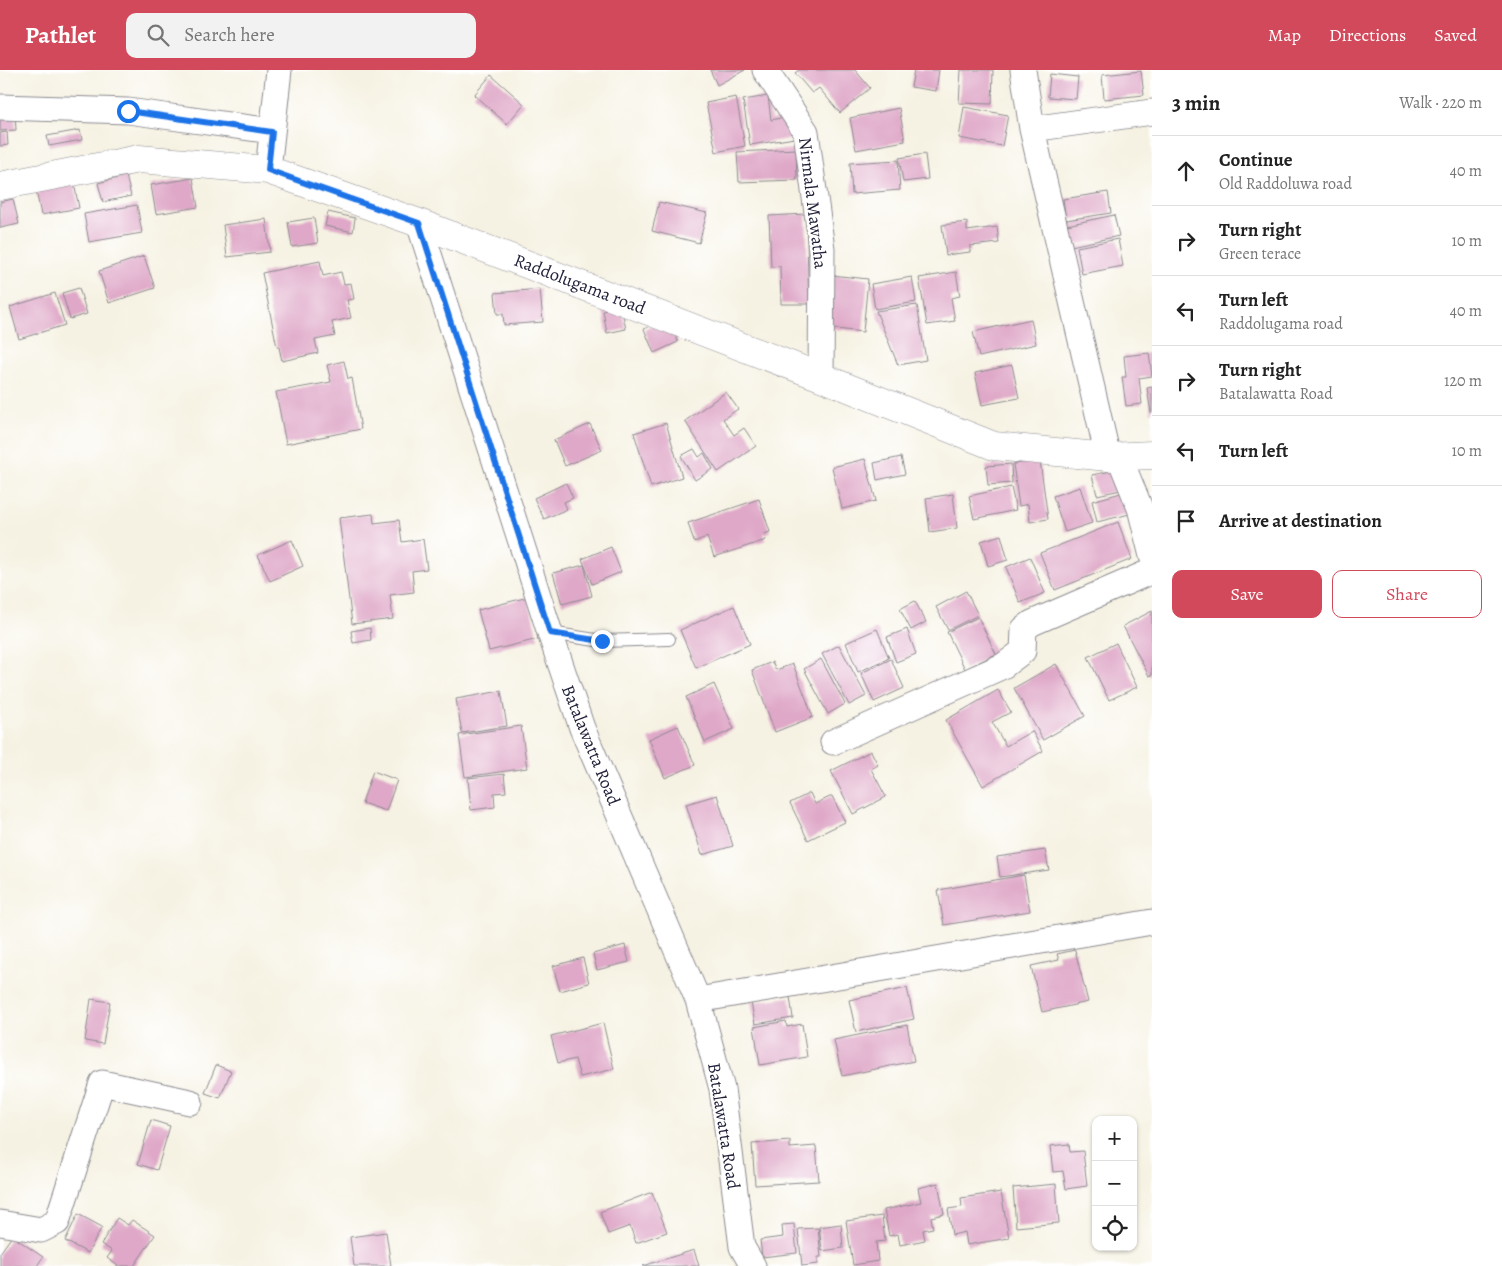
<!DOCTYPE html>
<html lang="en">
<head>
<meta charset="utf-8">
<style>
	body { margin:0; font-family:Alegreya,serif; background:#f2f2f2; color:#222 }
	.controls { position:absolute; right:15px; bottom:15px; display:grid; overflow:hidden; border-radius:10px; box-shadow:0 1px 4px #0004 }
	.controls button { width:45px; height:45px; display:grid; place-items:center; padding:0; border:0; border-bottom:1px solid #e0e0e0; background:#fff; color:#222; font:25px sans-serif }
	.stop { position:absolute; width:15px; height:15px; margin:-11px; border:4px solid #1a73e8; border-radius:50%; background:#fff }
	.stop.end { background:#1a73e8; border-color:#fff; box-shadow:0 1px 5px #0008 }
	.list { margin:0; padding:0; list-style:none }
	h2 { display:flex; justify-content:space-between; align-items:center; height:65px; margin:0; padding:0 20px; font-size:21px }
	h2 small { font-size:16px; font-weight:400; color:#767676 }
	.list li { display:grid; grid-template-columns:32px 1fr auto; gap:15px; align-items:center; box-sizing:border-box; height:70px; padding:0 20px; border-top:1px solid #e0e0e0 }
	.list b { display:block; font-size:19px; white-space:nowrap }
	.list p { margin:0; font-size:16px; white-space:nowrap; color:#767676 }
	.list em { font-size:16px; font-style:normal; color:#767676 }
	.actions { display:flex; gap:10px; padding:15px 20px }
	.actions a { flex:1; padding:11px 0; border:1px solid #d1495b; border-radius:10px; text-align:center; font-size:18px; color:#d1495b }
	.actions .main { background:#d1495b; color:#fff }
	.icon { flex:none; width:28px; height:28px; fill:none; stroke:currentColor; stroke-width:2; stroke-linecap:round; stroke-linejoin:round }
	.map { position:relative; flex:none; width:1152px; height:1196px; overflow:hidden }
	header { display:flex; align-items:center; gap:30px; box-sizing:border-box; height:70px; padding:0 25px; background:#d1495b; color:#fff }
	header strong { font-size:24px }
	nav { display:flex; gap:28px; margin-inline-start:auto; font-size:18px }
	.search { width:350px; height:45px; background:#f2f2f2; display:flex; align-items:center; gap:12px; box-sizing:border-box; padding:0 18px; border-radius:10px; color:#767676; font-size:19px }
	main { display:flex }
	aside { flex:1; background:#fff }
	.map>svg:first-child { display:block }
</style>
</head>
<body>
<header>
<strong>Pathlet</strong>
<div class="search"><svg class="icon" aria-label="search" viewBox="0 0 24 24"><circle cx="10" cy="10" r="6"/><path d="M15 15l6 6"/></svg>Search here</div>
<nav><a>Map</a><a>Directions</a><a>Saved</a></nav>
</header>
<main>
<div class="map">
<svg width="1152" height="1196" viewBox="0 0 1152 1196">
	<rect width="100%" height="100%" fill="#fff"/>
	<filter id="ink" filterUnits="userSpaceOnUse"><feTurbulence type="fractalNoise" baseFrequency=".02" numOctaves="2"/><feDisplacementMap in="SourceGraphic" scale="10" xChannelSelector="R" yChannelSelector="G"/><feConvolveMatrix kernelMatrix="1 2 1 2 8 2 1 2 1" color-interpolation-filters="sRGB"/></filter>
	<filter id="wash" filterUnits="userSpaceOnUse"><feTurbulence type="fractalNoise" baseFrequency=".0096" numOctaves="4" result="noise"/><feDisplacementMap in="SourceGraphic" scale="20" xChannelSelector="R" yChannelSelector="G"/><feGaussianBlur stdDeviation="1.12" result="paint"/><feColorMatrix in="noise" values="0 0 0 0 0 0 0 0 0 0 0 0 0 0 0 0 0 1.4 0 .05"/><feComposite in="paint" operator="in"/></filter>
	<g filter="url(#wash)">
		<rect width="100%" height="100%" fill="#f6f2e3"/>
		<g id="blocks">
			<!-- building -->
			<path fill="#dfa8c8" d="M710,0H745L717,15Z
				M799,0H855L870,18L840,43L819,18L812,23L795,3Z
				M914,0H939L936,21L911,17Z
				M961,0H993L992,34L959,33Z
				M1141,1L1144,25L1104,29L1102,5Z
				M1050,4L1078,7L1076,29L1048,27Z
				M491,5L524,34L507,54L474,25Z
				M768,26L771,50L791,46L795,68L750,75L743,30Z
				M736,27L745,76L716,82L706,33Z
				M964,37L1008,45L1002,76L959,68Z
				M899,38L905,71L856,80L850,48Z
				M15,43L16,60L0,61V44Z
				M80,60L82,70L49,76L47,66Z
				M7,62L8,75L0,76V63Z
				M796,79L797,110L739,112L737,82Z
				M925,84L928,109L903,112L899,88Z
				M898,90L900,120L852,124L850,93Z
				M126,106L131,126L103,132L98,113Z
				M193,108L198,137L156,144L151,115Z
				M74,113L79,138L41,145L36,120Z
				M1108,122L1111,143L1066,150L1063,129Z
				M13,129L19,154L0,158V132Z
				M659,132L707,143L699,173L652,161Z
				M137,135L142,163L89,172L84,144Z
				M328,142L355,148L353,162L325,156Z
				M806,144L809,234H781L780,196L771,197L769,146Z
				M1114,145L1119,166L1071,176L1067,155Z
				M314,148L318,173L292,177L288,152Z
				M266,149L270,182L227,187L223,155Z
				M967,152V161L997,157L999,173L970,176V182L946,185L942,155Z
				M1118,169L1123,196L1082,204L1077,177Z
				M144,186L155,218L109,233L99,201Z
				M320,191L323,206L341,202L344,214L351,213L354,229L347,230L351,248L332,252L335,266L315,270L318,283L282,291L279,277H277L262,203Z
				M956,202L960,226L951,228L955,251L927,255L919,208Z
				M831,205L868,209L863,262L827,258Z
				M912,207L916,232L875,239L871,214Z
				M79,218L87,244L70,249L62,223Z
				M540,219L543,252L504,255L503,244H497L495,223Z
				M55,223L65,255L19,269L10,237Z
				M917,235L926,290L898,295L876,241Z
				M621,237L626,259L607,263L603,241Z
				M667,248L678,272L654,283L644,259Z
				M1031,249L1036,274L979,287L973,262Z
				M1149,283L1152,306L1139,308L1142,334L1126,336L1122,307H1126L1124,286Z
				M344,291L348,309L352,308L361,359L286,374L276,322L331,312L327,295Z
				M1012,295L1019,328L982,335L975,303Z
				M1152,317V343H1151L1147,318Z
				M726,322L738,339L723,349L734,365L744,358L756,376L718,402L685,351Z
				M666,353L682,407L651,417L634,363Z
				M590,354L602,380L565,396L554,370Z
				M694,379L699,387L704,383L713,399L695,410L681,386Z
				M901,387L905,404L877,410L874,393Z
				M865,389L876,431L842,439L832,397Z
				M1040,391L1048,449L1030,452L1028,434L1019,436L1013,394Z
				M1011,394L1012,413L988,415L986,396Z
				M1121,399L1126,419L1097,425L1092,405Z
				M566,413L573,428L564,432L567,439L544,449L534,428Z
				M1011,417L1016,440L974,449L969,426Z
				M1080,417L1092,453L1065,462L1053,426Z
				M1128,421L1134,443L1097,452L1092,431Z
				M953,424L957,458L930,462L926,428Z
				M759,429L770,462L764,464L766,470L714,487L707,467L694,472L688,453Z
				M373,444L374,453L399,450L402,472L423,469L427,499L412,501L414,522L390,525L393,549L352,554L339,448Z
				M1118,452L1132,489L1055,520L1040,483Z
				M1001,465L1008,490L988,496L981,471Z
				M292,470L303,496L270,511L258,485Z
				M611,477L621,502L592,514L582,489Z
				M1030,487L1045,523L1020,533L1006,497Z
				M584,495L592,526L562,534L553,503Z
				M966,521L978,545L948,560L936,537Z
				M528,527L538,569L489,581L478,540Z
				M915,531L926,552L911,560L900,539Z
				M734,536L750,574L696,598L680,560Z
				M1152,541V605L1149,606L1123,556Z
				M978,547L996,584L965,599L947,562Z
				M370,558L371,570L353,573L351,561Z
				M877,559L889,588L858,602L846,573Z
				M907,559L916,584L896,592L887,567Z
				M1116,573L1137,617L1109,630L1088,587Z
				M839,575L866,626L849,635L822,584Z
				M821,589L845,634L828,644L804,599Z
				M891,589L904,618L874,632L861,603Z
				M772,592L776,600L793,594L813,647L775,662L752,600Z
				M1056,594L1085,646L1043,670L1014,618Z
				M714,614L734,659L705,672L686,627Z
				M998,620L1011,642L992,652L1006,676L1032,661L1043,681L983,716L946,650Z
				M501,621L507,656L462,663L456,629Z
				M521,656L527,698L465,707L459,665Z
				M678,656L695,695L665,708L649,669Z
				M871,681L878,695L871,699L886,727L853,744L831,701Z
				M373,701L397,710L386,741L362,733Z
				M504,704L506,722L494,723L495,737L471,740L468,708Z
				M810,723L815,734L832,726L845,752L808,770L790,733Z
				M717,725L733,776L702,785L686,734Z
				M1045,780L1049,800L1000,807L997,787Z
				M1024,805L1030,841L944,855L938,820Z
				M625,875L629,892L597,900L593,884Z
				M1075,880L1088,932L1042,942L1031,896L1059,890L1057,884Z
				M583,888L589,913L560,921L553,896Z
				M907,918L914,949L856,962L849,930Z
				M790,927L793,948L755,954L751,932Z
				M91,929L110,932L103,974L85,971Z
				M786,951L787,957L802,954L807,987L760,995L754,957Z
				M603,953L614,999L580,1007L575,989L558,993L551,966Z
				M907,955L914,991L842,1006L834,970Z
				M216,995L231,1001L220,1028L205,1023Z
				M151,1050L170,1056L157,1100L138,1094Z
				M790,1071V1078L816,1076L819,1111L755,1115L752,1074Z
				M1069,1074L1070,1082L1083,1081L1087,1116L1066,1119L1063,1101L1053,1102L1050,1076Z
				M938,1113L944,1144L931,1147L933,1158L923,1160L925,1170L900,1175L898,1164L889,1166L884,1140L921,1132L918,1118Z
				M1056,1114L1059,1153L1016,1157L1013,1118Z
				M652,1122L667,1162L636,1173L630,1156L608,1164L600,1142Z
				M1001,1122L1009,1168L967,1175L965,1162L952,1165L948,1139L962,1137L961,1128Z
				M78,1144L102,1157L88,1183L65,1171Z
				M882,1146L885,1171L876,1172L878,1191L853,1195L846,1151Z
				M117,1148L128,1155L132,1150L155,1165L134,1196H118L107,1188L112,1181L101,1174Z
				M794,1154L797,1183L762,1187L760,1170L783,1167L782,1155Z
				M841,1154L843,1178L822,1181L819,1157Z
				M818,1158L821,1187H818V1194L802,1196L798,1159Z
				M386,1162L391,1196H354L350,1167Z
				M12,1166L43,1187L37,1196H0V1183Z
				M694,1180L699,1196H643Z"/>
		</g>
	</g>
	<g filter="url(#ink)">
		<use href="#blocks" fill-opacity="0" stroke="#8c8a8f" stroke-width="1"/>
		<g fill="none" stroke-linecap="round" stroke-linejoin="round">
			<!-- service casing -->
			<g stroke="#8c8a8f" stroke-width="14">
				<path id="service" d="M550,563L602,571L669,569"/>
			</g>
			<!-- minor casing -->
			<g stroke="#8c8a8f" stroke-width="27">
				<path id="minor" d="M765,0L806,62L822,179L821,307
					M1023,0L1032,59L1108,387
					M0,37L128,41L272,61
					M1032,59L1152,42
					M268,100L279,0
					M419,153L550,563L582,658L698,930L722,1019L742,1177L753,1196
					M1119,386L1140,438L1152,486
					M833,672L1003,596L1023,581L1024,559L1032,553L1150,502L1152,498
					M698,930L1152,852
					M0,1153L41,1160L57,1152L102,1013L190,1032"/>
			</g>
			<!-- tertiary casing -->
			<g stroke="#8c8a8f" stroke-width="29">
				<path id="tertiary" d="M0,116L139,89L268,100L419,153L821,307L994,376L1108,387L1152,385"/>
			</g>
			<!-- service -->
			<use href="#service" stroke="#fff" stroke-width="12"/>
			<!-- minor -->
			<use href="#minor" stroke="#fff" stroke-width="25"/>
			<!-- tertiary -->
			<use href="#tertiary" stroke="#fff" stroke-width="28"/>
		</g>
	</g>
	<g fill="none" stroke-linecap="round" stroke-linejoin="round" filter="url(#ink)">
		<!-- route -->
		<path stroke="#1a73e8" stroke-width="6" d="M128,41L272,62L268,100L419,153L550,563L602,571"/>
	</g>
	<g text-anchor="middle" stroke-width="5" stroke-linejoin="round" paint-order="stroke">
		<!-- street labels -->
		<g font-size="18" fill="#22223b" stroke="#fff">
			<text transform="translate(813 133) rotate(83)" y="6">Nirmala Mawatha</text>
			<text transform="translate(580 214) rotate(21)" y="6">Raddolugama road</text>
			<text transform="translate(591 675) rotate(68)" y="6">Batalawatta Road</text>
			<text transform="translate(724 1056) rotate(81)" y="6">Batalawatta Road</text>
		</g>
	</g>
</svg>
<div class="controls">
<button>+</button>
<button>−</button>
<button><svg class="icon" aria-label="locate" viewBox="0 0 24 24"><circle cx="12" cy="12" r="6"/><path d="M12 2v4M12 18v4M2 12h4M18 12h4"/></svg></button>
</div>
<div class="stop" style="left:128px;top:41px"></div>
<div class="stop end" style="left:602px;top:571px"></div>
</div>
<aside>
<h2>3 min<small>Walk · 220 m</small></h2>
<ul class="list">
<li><svg class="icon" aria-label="ahead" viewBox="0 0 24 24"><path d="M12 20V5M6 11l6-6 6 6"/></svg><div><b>Continue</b><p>Old Raddoluwa road</p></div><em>40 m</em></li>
<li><svg class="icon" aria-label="right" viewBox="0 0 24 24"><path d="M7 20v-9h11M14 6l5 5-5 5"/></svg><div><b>Turn right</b><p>Green terace</p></div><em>10 m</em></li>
<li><svg class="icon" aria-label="left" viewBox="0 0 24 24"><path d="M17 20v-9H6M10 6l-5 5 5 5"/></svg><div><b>Turn left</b><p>Raddolugama road</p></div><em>40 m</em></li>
<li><svg class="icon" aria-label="right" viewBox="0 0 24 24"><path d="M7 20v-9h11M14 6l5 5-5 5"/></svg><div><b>Turn right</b><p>Batalawatta Road</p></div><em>120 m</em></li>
<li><svg class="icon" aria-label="left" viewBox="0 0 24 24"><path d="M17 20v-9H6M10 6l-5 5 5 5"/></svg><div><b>Turn left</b></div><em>10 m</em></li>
<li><svg class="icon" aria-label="arrive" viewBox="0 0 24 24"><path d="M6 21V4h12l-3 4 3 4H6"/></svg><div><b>Arrive at destination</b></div></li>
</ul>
<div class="actions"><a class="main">Save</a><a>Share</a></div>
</aside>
</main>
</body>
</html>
